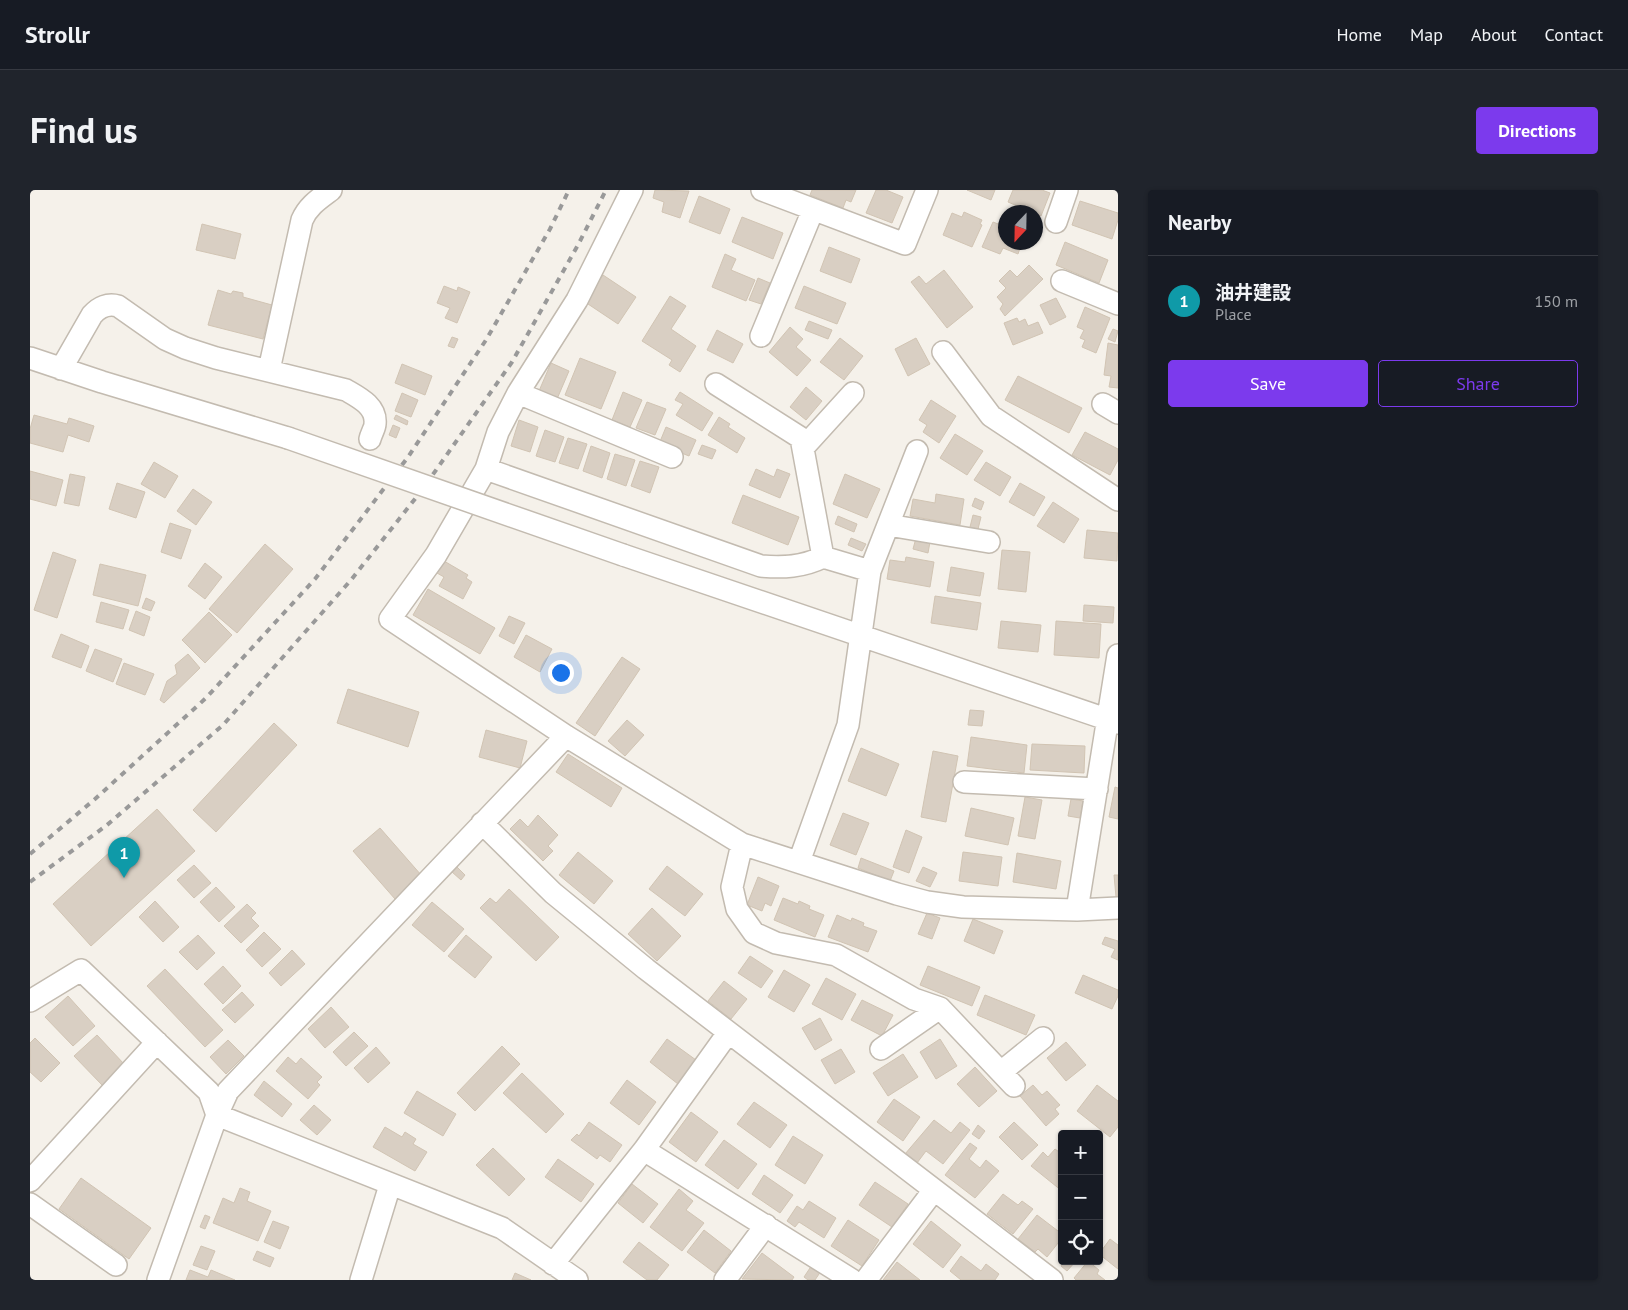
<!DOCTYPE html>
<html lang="en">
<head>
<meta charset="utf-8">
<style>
	body { margin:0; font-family:"PT Sans","Noto Sans JP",sans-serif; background:#20242c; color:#f1f3f6 }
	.controls { position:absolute; right:15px; bottom:15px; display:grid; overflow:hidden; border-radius:5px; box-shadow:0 1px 4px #0004 }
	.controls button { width:45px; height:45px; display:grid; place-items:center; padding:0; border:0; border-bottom:1px solid #363941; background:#171b24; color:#f1f3f6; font:25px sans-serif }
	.compass { position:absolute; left:968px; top:15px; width:45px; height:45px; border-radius:50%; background:#171b24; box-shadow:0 1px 4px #0004; rotate:202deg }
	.you { position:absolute; left:530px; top:482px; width:18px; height:18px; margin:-12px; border:4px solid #fff; border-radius:50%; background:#1a73e8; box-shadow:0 0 0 8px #1a73e833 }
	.badge { display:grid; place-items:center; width:32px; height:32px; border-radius:50%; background:#7c3aed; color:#fff; font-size:16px; font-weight:700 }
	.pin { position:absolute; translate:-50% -41px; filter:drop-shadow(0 1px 2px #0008) }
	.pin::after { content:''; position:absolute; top:26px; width:18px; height:15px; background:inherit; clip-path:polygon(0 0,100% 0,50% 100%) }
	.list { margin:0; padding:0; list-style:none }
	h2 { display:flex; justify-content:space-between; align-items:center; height:65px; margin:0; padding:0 20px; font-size:21px }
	h2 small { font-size:16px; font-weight:400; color:#9ea1a6 }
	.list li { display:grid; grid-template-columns:32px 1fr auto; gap:15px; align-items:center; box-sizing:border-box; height:90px; padding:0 20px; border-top:1px solid #363941 }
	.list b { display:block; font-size:19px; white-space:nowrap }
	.list p { margin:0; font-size:16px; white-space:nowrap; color:#9ea1a6 }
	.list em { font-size:16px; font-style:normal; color:#9ea1a6 }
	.actions { display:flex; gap:10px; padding:15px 20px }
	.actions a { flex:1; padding:11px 0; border:1px solid #7c3aed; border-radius:5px; text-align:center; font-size:18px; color:#7c3aed }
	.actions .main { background:#7c3aed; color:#fff }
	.icon { flex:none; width:28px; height:28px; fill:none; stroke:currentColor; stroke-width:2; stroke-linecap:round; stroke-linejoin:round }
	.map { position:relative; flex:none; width:1088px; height:1090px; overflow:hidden; border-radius:5px }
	header { display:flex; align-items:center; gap:30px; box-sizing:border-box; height:70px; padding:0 25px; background:#171b24; border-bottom:1px solid #363941 }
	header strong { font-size:24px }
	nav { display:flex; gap:28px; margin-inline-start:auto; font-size:18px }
	.intro { display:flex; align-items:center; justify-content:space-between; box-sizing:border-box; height:120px; padding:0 30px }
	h1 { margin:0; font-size:35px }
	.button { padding:12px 22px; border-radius:5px; background:#7c3aed; color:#fff; font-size:18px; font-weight:700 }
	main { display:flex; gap:30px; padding:0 30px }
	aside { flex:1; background:#171b24; border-radius:5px; box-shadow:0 1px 4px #0004 }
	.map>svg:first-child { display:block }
</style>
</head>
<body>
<header>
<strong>Strollr</strong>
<nav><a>Home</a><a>Map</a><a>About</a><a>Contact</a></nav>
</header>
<div class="intro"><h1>Find us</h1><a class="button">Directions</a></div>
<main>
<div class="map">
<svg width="1088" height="1090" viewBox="0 0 1088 1090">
	<rect width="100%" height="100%" fill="#f5f1ea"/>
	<!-- building -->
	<path fill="#d9cfc3" stroke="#d1c4b3" d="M625,0L659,1L650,28L632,22L634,12L623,8Z
		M782,0H826L821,12L816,10L813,18L780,5Z
		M846,0H856L873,7L862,33L836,23Z
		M937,0H965L961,10Z
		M983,0H1012L1020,3L1011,26L978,12Z
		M669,6L700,19L690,44L659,32Z
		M1050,11L1088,23V30L1082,49L1042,35Z
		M934,22L952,30L950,34L952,35L942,57L913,45L922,23L932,27Z
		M712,27L753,43L743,69L702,52Z
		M963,32L976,37V52H996L993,59L990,58L988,64L973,58L970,64L952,57Z
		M172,34L211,44L205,69L166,60Z
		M1035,52L1078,70L1069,93L1026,75Z
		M799,57L830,69L821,93L790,81Z
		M695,64L706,69L701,80L725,90L716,111L682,97Z
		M999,75L1013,89L975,126L970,119L973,114L967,107L976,98L969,91L980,80L987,87Z
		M914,80L943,117L917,138L881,92L889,86L896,94Z
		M573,85L606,107L588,134L555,112Z
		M728,88L740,93L731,114L719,110Z
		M414,96L427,101L428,97L440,102L427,133L415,128L420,118L407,113Z
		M774,96L816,113L807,134L765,118Z
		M188,100L201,104L203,101L213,103V107L242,115L233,149L178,135Z
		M640,106L656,116L641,139L666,156L650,182L639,175L642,170L612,151Z
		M1026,108L1036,127L1020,135L1010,115Z
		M1055,117L1080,128L1066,163L1052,157L1055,150L1050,148L1054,140L1047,137Z
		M987,128L989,132L995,129L998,136L1008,132L1013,143L983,155L974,133Z
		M779,131L802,140L798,149L775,140Z
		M760,137L773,149L766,157L781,170L767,186L739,162Z
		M1083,139L1088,141L1085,152L1078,149Z
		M687,140L713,154L703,173L677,160Z
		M422,147L428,149L424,158L418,156Z
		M810,148L833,166L814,190L790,172Z
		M886,148L900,174L878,186L865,159Z
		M1078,153L1088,155V198L1079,197L1081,186L1074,185Z
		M550,168L586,182L571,219L535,205Z
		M521,173L539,181L527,209L509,201Z
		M372,174L402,186L395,205L365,193Z
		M988,186L1052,218L1039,243L975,210Z
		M776,197L792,211L776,230L760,217Z
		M593,202L612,210L600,237L582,230Z
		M650,202L683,223L672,241L646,225L653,214L645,210Z
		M372,203L388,210L381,227L365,221Z
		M901,210L926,226L909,253L893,242L897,235L889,230Z
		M617,212L636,219L625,245L606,238Z
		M4,225L37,234L39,228L64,236L59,252L38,245L33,262L0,253V239Z
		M366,225L378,231L377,235L364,229Z
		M689,227L700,234L698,237L715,248L707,263L678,245Z
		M489,230L508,237L500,262L481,256Z
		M363,235L370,238L366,248L359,245Z
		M636,237L666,250L659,266L629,254Z
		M515,240L534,247L525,272L506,266Z
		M1055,242L1088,259V270L1080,285L1042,265Z
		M925,244L953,261L937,285L910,268Z
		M538,248L557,254L548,279L529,273Z
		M672,255L686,260L682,269L668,264Z
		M561,256L580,263L572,288L553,281Z
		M585,264L605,270L596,296L577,289Z
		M610,271L629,277L620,303L601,296Z
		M124,272L148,286L135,308L111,294Z
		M956,272L981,287L970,306L944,290Z
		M726,279L744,287L747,279L760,284L750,308L719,295Z
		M0,281L33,290L26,316L0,309Z
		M40,284L55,287L49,316L34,313Z
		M815,284L850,299L837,328L803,314Z
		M87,293L115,302L106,328L79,319Z
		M990,293L1015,307L1004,326L979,312Z
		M163,299L182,312L166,335L147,321Z
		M906,304L934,309L930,335L880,326L883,309L905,313Z
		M713,305L769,327L758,355L702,333Z
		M945,308L954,312L951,320L942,316Z
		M1023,312L1049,329L1034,353L1007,336Z
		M943,325L951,327L948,339L940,337Z
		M808,326L827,334L824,342L805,334Z
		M140,333L161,340L151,369L131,362Z
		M1057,340L1088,343L1087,371L1054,368Z
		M821,348L836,354L832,361L818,355Z
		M886,348L900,352L898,363L883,359Z
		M235,354L263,379L207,443L179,419Z
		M972,360L1000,362L996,402L968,399Z
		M23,362L46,370L27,428L4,420Z
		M876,367L904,372L900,397L857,389L860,370L875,372Z
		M414,371L438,385L436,388L442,392L433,409L409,396L414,387L407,383Z
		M175,373L192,387L175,409L158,396Z
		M70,374L116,385L108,416L63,405Z
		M921,377L954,383L950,406L917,401Z
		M398,399L465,438L450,464L383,425Z
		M905,406L951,413L947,440L901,433Z
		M116,408L125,412L121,421L112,418Z
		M71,412L99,420L93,439L66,432Z
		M1054,415L1084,417L1083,433L1053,431Z
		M106,421L120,427L114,446L99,440Z
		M179,422L202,445L175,473L152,450Z
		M479,426L495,433L484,454L469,446Z
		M971,431L1011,435L1008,462L968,458Z
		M1026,431L1071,434L1069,468L1024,465Z
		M31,444L59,456L51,478L22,467Z
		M496,445L522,459L510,482L484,467Z
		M65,459L92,469L83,492L56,481Z
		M158,464L170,478L134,513L130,510L137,491L147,484L145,475Z
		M592,467L610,479L565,546L546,533Z
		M94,473L124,484L115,505L86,494Z
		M318,499L389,522L378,557L307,533Z
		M940,520L954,521L952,536L938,535Z
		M597,530L614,545L595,566L578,551Z
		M244,533L267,555L186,642L163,620Z
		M456,540L497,551L490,578L449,567Z
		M941,547L997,555L994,583L937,576Z
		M1002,554L1055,556L1054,583L1000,580Z
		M831,558L869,574L856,606L818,591Z
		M903,561L928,566L916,632L891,627Z
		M538,564L592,598L581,617L526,582Z
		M1085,597L1088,598V629L1079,627Z
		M995,607L1012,610L1005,649L988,646Z
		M1041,609L1053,611L1050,628L1038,626Z
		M941,618L984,628L978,655L935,646Z
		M127,619L165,661L61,756L23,714Z
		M813,623L839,633L826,665L800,655Z
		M508,625L528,645L518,656L523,661L513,671L480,639L490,629L498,637Z
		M350,638L392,686L365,709L323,661Z
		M876,640L892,647L879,683L863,677Z
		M548,662L583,691L564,714L529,685Z
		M933,662L972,667L968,696L929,691Z
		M987,663L1031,671L1026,699L983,692Z
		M831,668L864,681L860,691L828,678Z
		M164,675L181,693L164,708L147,690Z
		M637,676L673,704L655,726L619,699Z
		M427,677L435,685L431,690L422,682Z
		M893,677L907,683L900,697L886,691Z
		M1084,685H1088V707H1086Z
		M728,687L749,696L741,716L735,713L732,721L717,715Z
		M186,697L205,717L189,732L170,712Z
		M479,699L529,747L506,771L450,718L460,708L466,713Z
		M753,708L768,714L769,711L780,716L779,719L794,725L785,747L744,730Z
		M125,711L149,737L133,752L109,727Z
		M402,712L434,739L414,762L382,735Z
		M217,714L226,723L221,728L229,736L211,753L194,736Z
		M622,718L651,746L627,771L598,744Z
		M897,723L910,728L902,749L888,744Z
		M807,725L821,731L822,728L834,733L833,736L847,741L838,762L798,747Z
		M943,729L973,741L964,764L934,751Z
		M234,742L251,759L232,777L216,760Z
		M168,745L185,763L167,780L149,762Z
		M436,745L462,767L445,788L418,766Z
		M1075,747L1088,751V770L1081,767L1085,759L1072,754Z
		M262,760L275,774L251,796L239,783Z
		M720,766L743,781L731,798L708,783Z
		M193,776L211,796L193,814L174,794Z
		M898,776L950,797L942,816L890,795Z
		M135,779L193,840L175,857L117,796Z
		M754,780L780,795L764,822L738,807Z
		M1053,785L1088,800V806L1082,819L1045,803Z
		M796,788L826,804L812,830L782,814Z
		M694,791L717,809L701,829L678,811Z
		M212,802L224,815L205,833L192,820Z
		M955,805L1005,825L996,845L947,825Z
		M38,806L65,836L43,856L15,827Z
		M832,810L863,825L852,846L821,830Z
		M301,817L319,837L295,858L278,839Z
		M790,828L802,850L785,860L772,838Z
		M324,842L338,856L316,876L303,862Z
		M67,845L94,874L72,895L44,866Z
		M5,848L30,873L11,892L0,882V853Z
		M637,849L666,870L648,894L620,872Z
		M910,849L927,876L906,889L890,862Z
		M198,850L214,866L196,884L180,867Z
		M1036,852L1056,875L1036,891L1017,868Z
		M472,856L490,874L445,921L427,903Z
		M346,857L360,873L338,893L324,878Z
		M811,859L825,882L805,894L791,870Z
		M873,864L888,887L858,906L843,883Z
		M258,867L266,874L271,868L292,887L287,892L290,895L278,909L246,881Z
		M945,877L967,901L949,917L927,894Z
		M492,883L534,924L516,943L473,903Z
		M597,890L626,912L609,935L580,913Z
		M234,891L262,914L252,927L224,905Z
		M1003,895L1012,905L1017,901L1030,915L1025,919L1029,924L1016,936L990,906Z
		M1067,895L1088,911V937L1080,947L1047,921Z
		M387,901L426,924L413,946L374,923Z
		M864,909L890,927L873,951L847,932Z
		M724,912L757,935L740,958L707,934Z
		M284,915L301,930L287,945L270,930Z
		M661,922L688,942L666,972L639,952Z
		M904,930L921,943L930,932L940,940L913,974L896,961L887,973L875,964Z
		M559,932L592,955L580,972L570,965L567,969L541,950L547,944L549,946Z
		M984,932L1008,955L992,970L969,947Z
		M948,935L955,941L949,949L942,944Z
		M355,937L372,947L375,942L386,949L383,954L397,962L385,981L343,957Z
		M763,946L793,965L775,994L745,975Z
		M694,950L727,974L708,999L675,975Z
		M940,953L947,958L939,969L950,978L956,970L969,981L945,1008L915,985Z
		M463,958L495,989L479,1006L446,975Z
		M1025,959L1032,964V1001L1001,976L1013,962L1018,967Z
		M528,969L564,994L551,1012L515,987Z
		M734,985L763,1005L750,1023L722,1004Z
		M51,988L121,1038L99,1069L29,1019Z
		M845,992L878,1014L862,1037L829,1015Z
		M602,994L628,1014L613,1033L588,1013Z
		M210,998L220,1002L217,1011L241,1021L228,1051L183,1033L193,1008L204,1013Z
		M649,999L663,1011L656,1020L674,1033L652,1061L620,1037Z
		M973,1004L988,1015L992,1011L1003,1019L983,1044L957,1024Z
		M779,1011L806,1028L794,1048L769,1032L765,1037L757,1031L767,1016L773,1020Z
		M175,1025L180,1027L175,1039L170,1037Z
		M1007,1025L1032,1044V1048L1017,1067L1008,1059L1005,1062L988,1049Z
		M818,1030L849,1050L832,1076L801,1056Z
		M243,1031L259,1037L250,1059L234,1052Z
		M901,1031L931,1055L913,1078L883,1054Z
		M674,1040L701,1061L685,1083L657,1062Z
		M1080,1049L1088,1055V1079L1069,1064Z
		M609,1052L639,1075L627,1090H617L593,1072Z
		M171,1056L185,1061L177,1080L163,1075Z
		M227,1061L244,1068L240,1077L223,1070Z
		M732,1063L764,1087L762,1090L712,1089Z
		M931,1066L951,1081L956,1074L969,1084L965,1090H931L920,1081Z
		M1035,1071H1046L1037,1081L1031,1076Z
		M1058,1071L1069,1080L1067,1084L1075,1090H1046L1044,1088Z
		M867,1072L890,1090H853Z
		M782,1075L791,1081L785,1090H778L774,1087Z
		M160,1080L178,1087L181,1080L205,1090H156Z
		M485,1083L501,1090H482Z"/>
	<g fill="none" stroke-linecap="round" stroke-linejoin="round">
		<!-- minor casing -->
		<g stroke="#c3bbb0" stroke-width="24">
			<path id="minor" d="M602,0L547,110L488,203L468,242L456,279L406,365L360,429L536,546L712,654L867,704L897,712L933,717L1047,720L1088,718
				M732,0L875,54L897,0
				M1026,32L1037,0
				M1032,91L1088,114
				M731,146L783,20
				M913,162L961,226L1088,310
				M0,168L72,192L258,248
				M31,179L62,125C69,117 78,113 88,116L135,149L155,158L186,168L316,200C328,207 347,216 345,234C345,238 341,244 340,249
				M239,180L272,30C278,16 289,9 301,0
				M686,194L771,248L793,367
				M488,203L642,267
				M1073,214L1088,223
				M773,258L823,203
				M456,279L731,376C753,378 773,377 793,367L840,381
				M858,335L959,352
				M593,365L1088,533
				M934,592L1067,599
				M452,633L523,703L616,779L1022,1090
				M712,654L702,697L707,719L724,743L746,753L806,765L884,809L910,818L984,896
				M769,672L818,535L840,381L887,261
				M1047,720L1088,465
				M0,811L51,780L179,902L187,925L472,1038L547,1090
				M851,859L910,818
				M971,882L1013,848
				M614,960L822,1090
				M0,991L127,852
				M0,1014L86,1075
				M523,1074L614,960L698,843
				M128,1090L187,925L198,901L536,546
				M331,1090L360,995
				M695,1090L736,1035
				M836,1090L904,1000"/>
		</g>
		<!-- minor -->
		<use href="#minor" stroke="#fff" stroke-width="21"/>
		<!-- rail -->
		<path stroke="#999" stroke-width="4" stroke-dasharray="6 6" stroke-linecap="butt" d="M0,664L65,609L176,508L285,389L378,267L456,150L520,39L539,0
			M0,692L77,635L193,535L321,390L392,300L482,172L548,55L576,0"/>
		<!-- minor-bridge casing -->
		<g stroke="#c3bbb0" stroke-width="24" stroke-linecap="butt">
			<path id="minor-bridge" d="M258,248L593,365"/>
		</g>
		<!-- minor-bridge -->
		<use href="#minor-bridge" stroke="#fff" stroke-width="21"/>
	</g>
</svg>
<div class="controls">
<button>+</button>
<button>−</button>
<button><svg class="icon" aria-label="locate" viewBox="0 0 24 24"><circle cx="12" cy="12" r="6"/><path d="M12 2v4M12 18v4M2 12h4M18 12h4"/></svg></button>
</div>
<svg class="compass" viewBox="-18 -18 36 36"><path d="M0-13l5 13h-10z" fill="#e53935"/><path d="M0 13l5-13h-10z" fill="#9ea1a6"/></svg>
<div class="you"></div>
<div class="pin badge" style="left:94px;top:688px;background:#0f9aa8">1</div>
</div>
<aside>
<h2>Nearby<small></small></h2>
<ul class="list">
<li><span class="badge" style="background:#0f9aa8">1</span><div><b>油井建設</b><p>Place</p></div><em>150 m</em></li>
</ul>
<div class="actions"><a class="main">Save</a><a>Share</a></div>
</aside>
</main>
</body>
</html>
